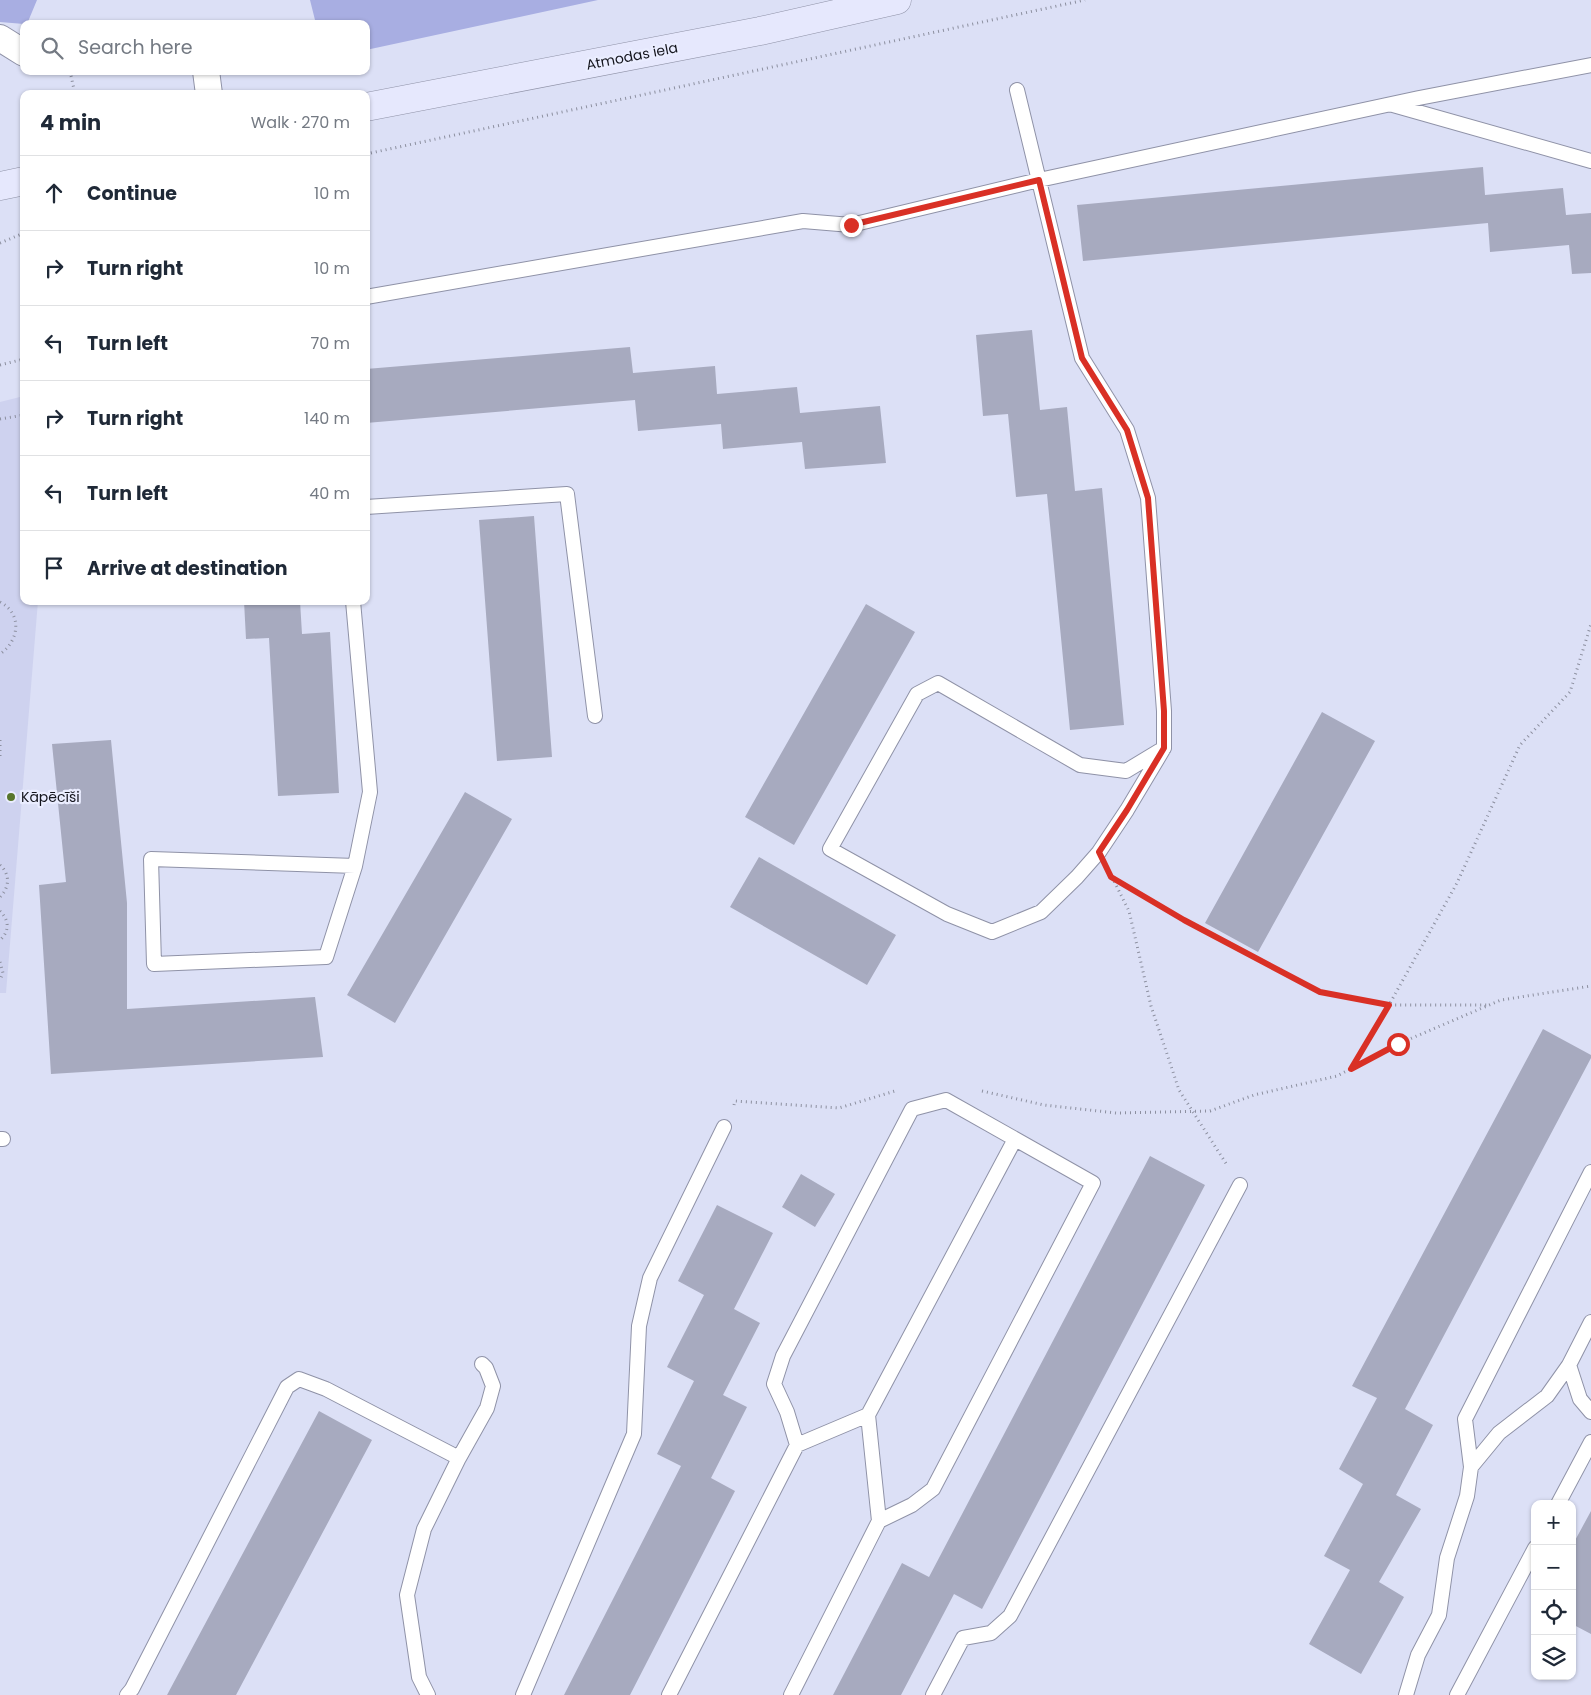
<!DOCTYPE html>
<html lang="en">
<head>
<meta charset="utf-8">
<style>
	body { margin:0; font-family:Poppins,sans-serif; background:#f2f2f3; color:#1f2937 }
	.controls { position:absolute; right:15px; bottom:15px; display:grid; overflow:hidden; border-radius:10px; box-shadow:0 1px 4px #0004 }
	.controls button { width:45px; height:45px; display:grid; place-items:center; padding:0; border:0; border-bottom:1px solid #e0e1e3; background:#fff; color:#1f2937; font:25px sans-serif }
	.stop { position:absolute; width:15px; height:15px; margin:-11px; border:4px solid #d93025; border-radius:50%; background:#fff }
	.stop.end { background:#d93025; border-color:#fff; box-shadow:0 1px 5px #0008 }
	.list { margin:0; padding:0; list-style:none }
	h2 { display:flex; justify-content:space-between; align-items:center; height:65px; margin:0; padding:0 20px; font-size:21px }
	h2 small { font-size:16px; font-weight:400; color:#747a83 }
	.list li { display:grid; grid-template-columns:32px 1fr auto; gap:15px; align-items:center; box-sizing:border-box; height:75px; padding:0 20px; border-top:1px solid #e0e1e3 }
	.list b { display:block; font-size:19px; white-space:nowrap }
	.list em { font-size:16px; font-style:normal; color:#747a83 }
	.icon { flex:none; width:28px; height:28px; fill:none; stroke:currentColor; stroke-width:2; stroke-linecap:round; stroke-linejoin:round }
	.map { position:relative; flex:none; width:1591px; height:1695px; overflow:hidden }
	.search { position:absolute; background:#fff; box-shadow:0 1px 4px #0004; left:20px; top:20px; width:350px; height:55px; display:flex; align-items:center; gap:12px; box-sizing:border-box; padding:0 18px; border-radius:10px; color:#747a83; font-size:19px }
	.panel { position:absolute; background:#fff; box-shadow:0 1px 4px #0004; left:20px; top:90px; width:350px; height:515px; border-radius:10px }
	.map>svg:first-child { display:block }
</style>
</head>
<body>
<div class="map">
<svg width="1591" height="1695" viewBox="0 0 1591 1695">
	<rect width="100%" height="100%" fill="#dce0f6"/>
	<!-- built -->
	<path fill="#ced2ef" d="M24,396V601H38L6,993H0V402Z"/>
	<!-- green -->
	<path fill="#a8aee2" d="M0,0H37L27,24H24L0,22Z
		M310,0H598L366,50V24H316Z"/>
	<!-- building -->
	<path fill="#a7aabf" d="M1483,167L1485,195L1563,188L1566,215L1591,213V273L1572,274L1569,245L1490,252L1488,223L1083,261L1077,205Z
		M1032,330L1040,410L1067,407L1075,491L1102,488L1124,725L1070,730L1047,494L1016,497L1008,414L983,416L976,335Z
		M630,347L633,373L715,366L717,394L797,387L800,413L880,406L886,463L805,469L802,442L723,449L721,424L638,431L635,400L366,423V369Z
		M534,516L552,757L497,761L479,520Z
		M244,601H300L302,634L330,632L339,793L278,796L269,638L246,639Z
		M866,604L915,632L794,845L745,817Z
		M1322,712L1375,741L1258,952L1205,923Z
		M111,740L127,903V1009L315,997L323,1057L51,1074L39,885L66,882L52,744Z
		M465,792L512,819L395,1023L347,995Z
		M759,857L896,935L867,985L730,907Z
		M1543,1029L1591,1055V1058L1405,1409L1433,1425L1396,1495L1421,1509L1379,1582L1404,1597L1361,1674L1309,1644L1350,1570L1324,1556L1363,1484L1339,1469L1377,1398L1352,1386Z
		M1150,1156L1205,1185L982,1609L954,1594L901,1695H833L902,1563L929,1577Z
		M801,1174L835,1194L815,1227L782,1207Z
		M717,1205L773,1233L734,1309L760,1323L723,1395L747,1407L711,1478L735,1491L630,1695H564L681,1466L657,1454L694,1381L667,1367L704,1295L678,1281Z
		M319,1411L372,1440L236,1695H167Z
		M1591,1511V1634L1572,1624V1546Z"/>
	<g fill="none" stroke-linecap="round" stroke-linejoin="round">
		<!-- service casing -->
		<g stroke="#8f92a7" stroke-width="16">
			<path id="service" d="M1017,90L1082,358L1127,430L1148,498L1164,711V748L1127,810L1099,852L1077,877L1041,912L992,932L947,914L830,849L917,694L938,683L1080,765L1126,771L1164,748
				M1393,105L1591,161
				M366,297L803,221L851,225L1039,180L1419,98L1591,65
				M366,507L567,494L595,716
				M353,601L370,792L355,866L326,957L154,964L151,859L355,866
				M0,1139H3
				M1591,1322L1569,1365L1580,1399L1591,1412
				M797,1445L868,1415
				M1471,1467L1499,1433L1547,1396L1569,1365
				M1558,1504L1591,1442
				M879,1521L868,1415L1015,1139
				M127,1695L132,1689L287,1387L299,1379L326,1389L459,1458
				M428,1695L419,1677L407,1595L424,1529L459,1458L487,1408L493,1386L486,1368L482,1364
				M523,1695L634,1434L639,1326L650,1278L724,1127
				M669,1695L797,1445L787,1412L774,1384L783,1356L912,1109L946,1100L1093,1183L933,1489L912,1505L879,1521L791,1695
				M933,1695L963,1638L991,1633L1010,1616L1240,1185
				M1406,1695L1418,1655L1439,1615L1447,1558L1467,1496L1471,1467L1465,1419L1591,1172
				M1457,1695L1535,1548"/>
		</g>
		<!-- minor casing -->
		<g stroke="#8f92a7" stroke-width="28">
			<path id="minor" d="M0,38L24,53
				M206,71L209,94"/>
		</g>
		<!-- secondary casing -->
		<g stroke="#8f92a7" stroke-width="29">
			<path id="secondary" d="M366,107L760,31L897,0
				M0,186L24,181"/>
		</g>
		<!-- path -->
		<path stroke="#8c8f9f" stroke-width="3" stroke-dasharray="1 4" stroke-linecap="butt" d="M70,71L75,94
			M366,154L1085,0
			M0,243L24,233
			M0,365L24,359
			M0,419L24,415
			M0,602C23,614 19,641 0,654
			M0,740V756
			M0,865C10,874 10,887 0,897
			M1111,877L1184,920L1320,992L1389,1005H1487
			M1112,877L1129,911L1151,1006L1179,1090L1227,1165
			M0,911C9,920 10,931 0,940
			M0,962L3,973L0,980
			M1352,1067L1389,1005L1457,883L1520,745L1570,692L1591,624
			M982,1091L1044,1105L1116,1113L1210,1111L1254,1095L1337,1076L1398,1044L1501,1000L1591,986
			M734,1105L735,1101L839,1108L895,1091"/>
		<!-- service -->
		<use href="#service" stroke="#fff" stroke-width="14"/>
		<!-- minor -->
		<use href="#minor" stroke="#fff" stroke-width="26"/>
		<!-- secondary -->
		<use href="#secondary" stroke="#e6e8fd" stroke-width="28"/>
	</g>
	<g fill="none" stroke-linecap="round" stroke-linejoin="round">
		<!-- route -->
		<path stroke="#d93025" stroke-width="6" d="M851,225L1039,180L1082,358L1127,430L1148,498L1164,711V748L1127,810L1099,852L1111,877L1184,920L1320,992L1389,1005L1351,1069L1398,1044"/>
	</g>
	<!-- markers -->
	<circle fill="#58762c" stroke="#eaedff" stroke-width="2" cx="11" cy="797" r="5"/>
	<g text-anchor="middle" stroke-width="4.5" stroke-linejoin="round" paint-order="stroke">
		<!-- street labels -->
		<g font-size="14" fill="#14151d" stroke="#eaedff">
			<text transform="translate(632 56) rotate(-11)" y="5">Atmodas iela</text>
		</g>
		<!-- poi labels -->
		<g font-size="14" fill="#14151d" stroke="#eaedff" text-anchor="start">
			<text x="21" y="802">Kāpēcīši</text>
		</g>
	</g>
</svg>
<div class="controls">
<button>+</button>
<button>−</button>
<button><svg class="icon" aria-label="locate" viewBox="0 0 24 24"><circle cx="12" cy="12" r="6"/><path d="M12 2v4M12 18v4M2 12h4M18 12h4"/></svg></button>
<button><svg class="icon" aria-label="layers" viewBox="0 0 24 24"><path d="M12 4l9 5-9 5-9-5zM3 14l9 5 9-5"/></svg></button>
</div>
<div class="stop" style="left:1398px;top:1044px"></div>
<div class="stop end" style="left:851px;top:225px"></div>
<div class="search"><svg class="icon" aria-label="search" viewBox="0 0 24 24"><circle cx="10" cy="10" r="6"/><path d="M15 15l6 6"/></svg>Search here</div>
<section class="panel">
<h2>4 min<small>Walk · 270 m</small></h2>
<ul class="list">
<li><svg class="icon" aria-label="ahead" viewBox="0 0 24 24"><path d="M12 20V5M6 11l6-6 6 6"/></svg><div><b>Continue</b></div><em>10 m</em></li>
<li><svg class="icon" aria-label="right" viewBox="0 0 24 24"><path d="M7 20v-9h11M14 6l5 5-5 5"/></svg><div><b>Turn right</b></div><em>10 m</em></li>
<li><svg class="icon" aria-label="left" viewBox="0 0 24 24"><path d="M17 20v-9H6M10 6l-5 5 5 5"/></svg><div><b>Turn left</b></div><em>70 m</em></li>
<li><svg class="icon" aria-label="right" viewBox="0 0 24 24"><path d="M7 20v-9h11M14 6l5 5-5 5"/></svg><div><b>Turn right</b></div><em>140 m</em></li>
<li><svg class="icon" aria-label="left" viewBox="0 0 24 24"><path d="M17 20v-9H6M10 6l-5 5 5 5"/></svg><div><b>Turn left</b></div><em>40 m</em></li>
<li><svg class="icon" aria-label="arrive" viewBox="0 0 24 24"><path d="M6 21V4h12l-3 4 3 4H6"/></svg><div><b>Arrive at destination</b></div></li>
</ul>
</section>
</div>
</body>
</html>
